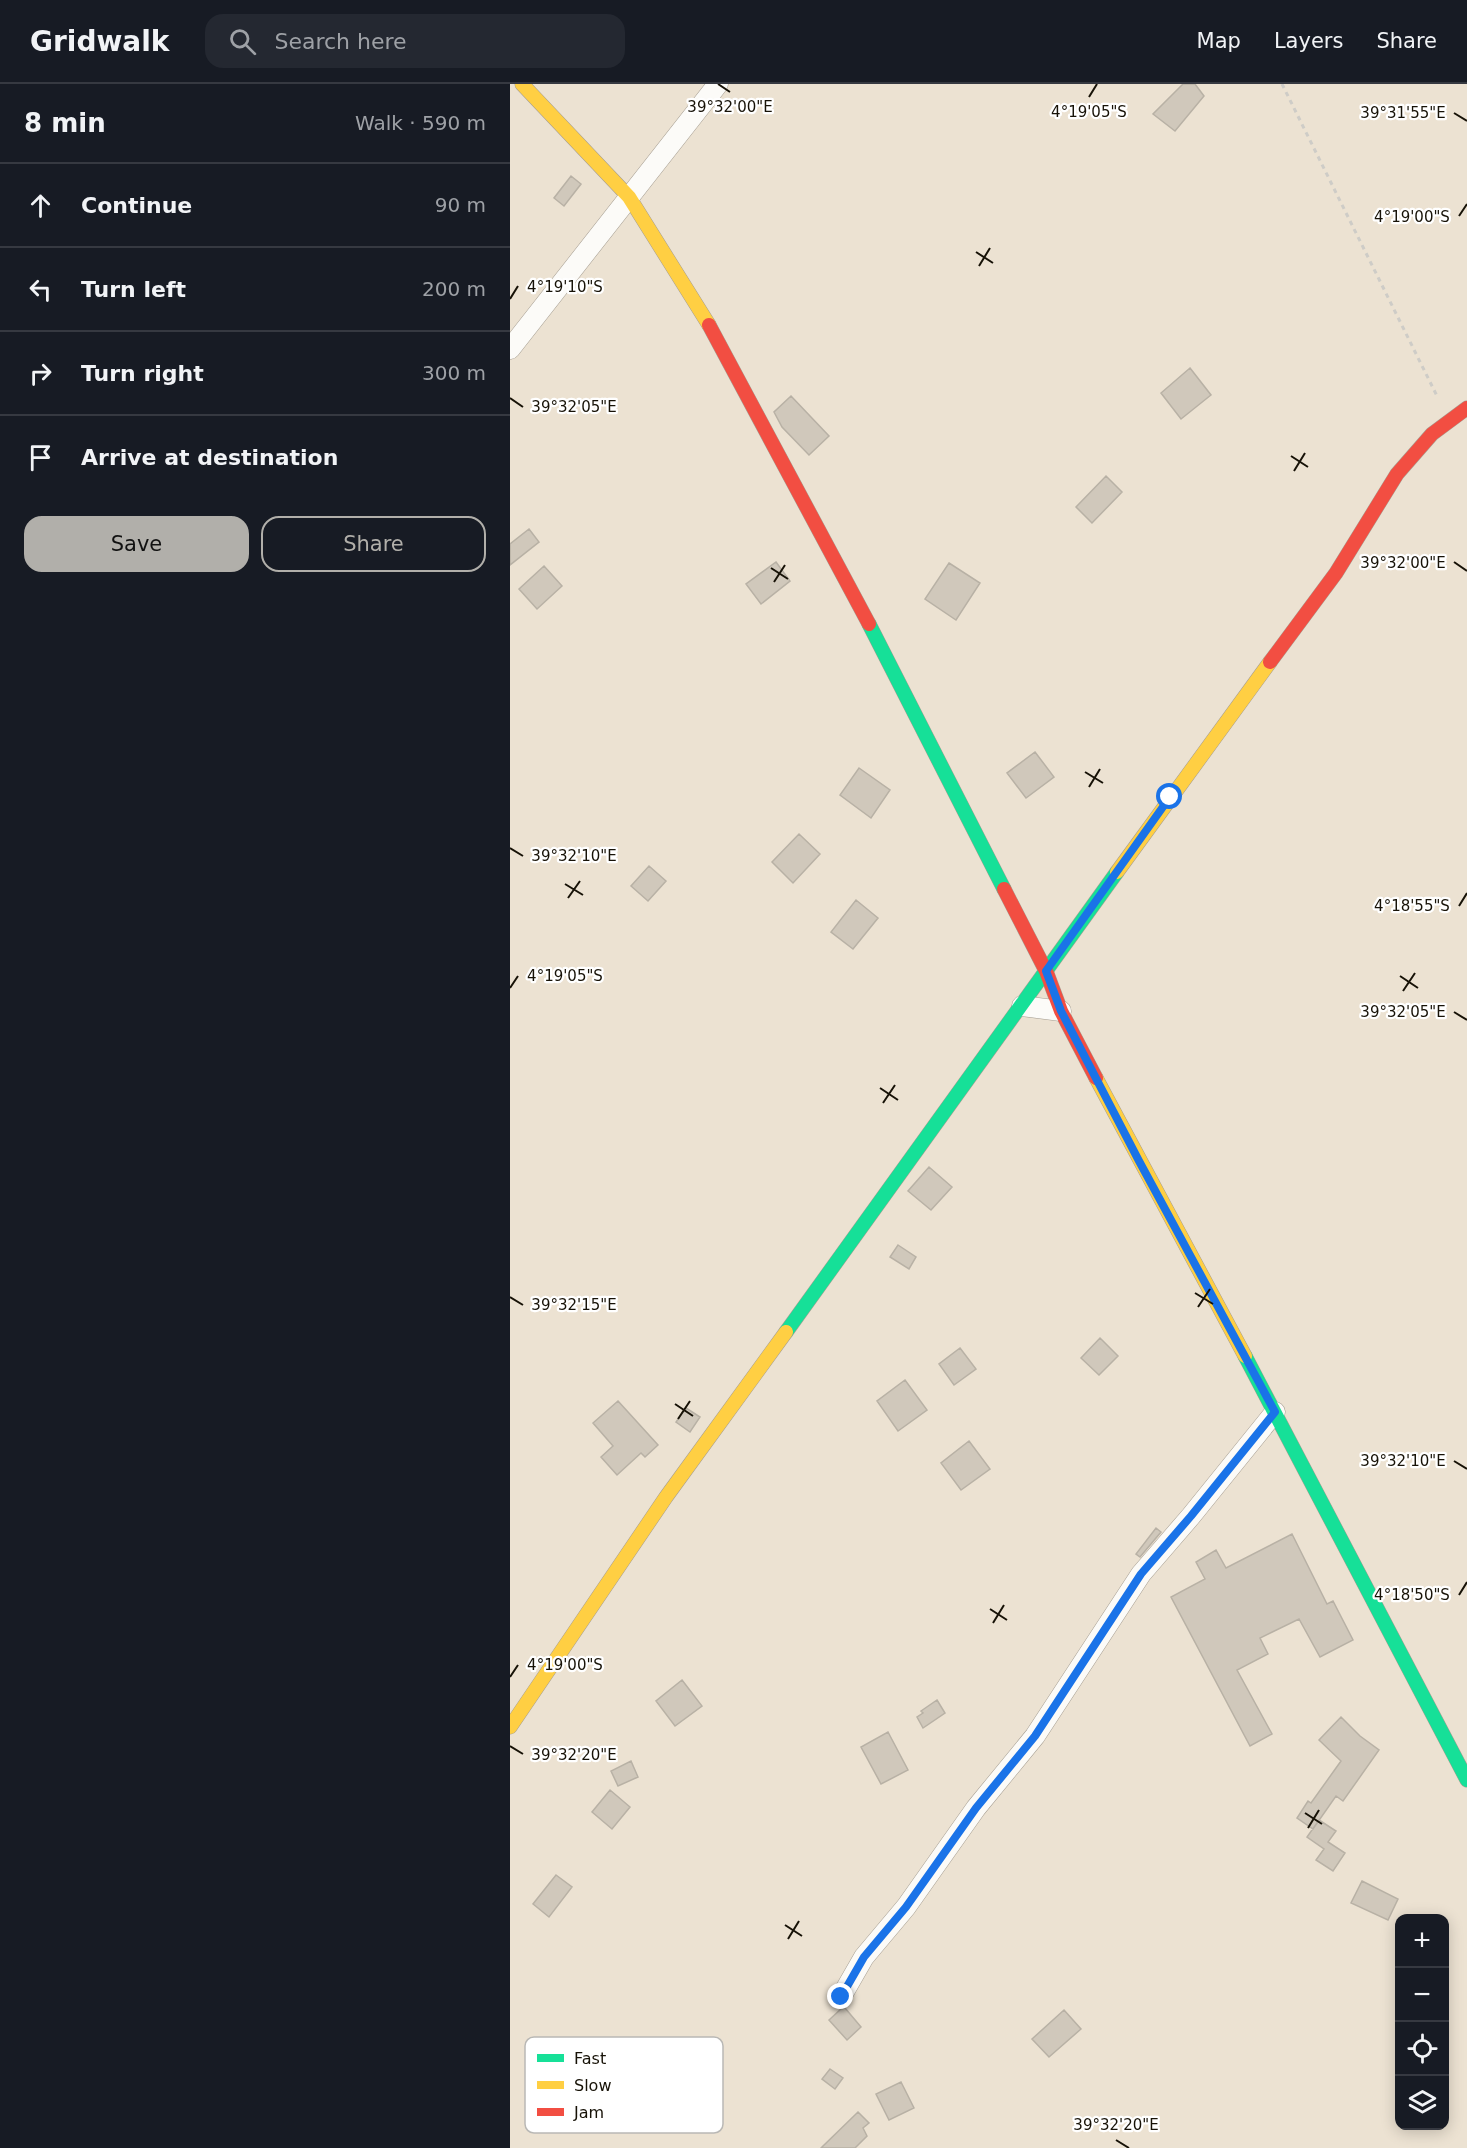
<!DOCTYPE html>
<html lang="en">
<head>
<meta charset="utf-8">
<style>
	body { margin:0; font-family:"DejaVu Sans",sans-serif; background:#242831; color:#f1f3f6 }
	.controls { position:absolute; right:18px; bottom:18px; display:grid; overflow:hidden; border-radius:12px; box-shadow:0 3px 15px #0003 }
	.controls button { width:54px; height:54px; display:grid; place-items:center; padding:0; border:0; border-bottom:2px solid #363941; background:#171b24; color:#f1f3f6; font:30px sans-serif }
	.stop { position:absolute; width:18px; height:18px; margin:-14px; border:4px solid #1a73e8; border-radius:50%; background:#fff }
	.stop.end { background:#1a73e8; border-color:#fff; box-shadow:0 2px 6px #0008 }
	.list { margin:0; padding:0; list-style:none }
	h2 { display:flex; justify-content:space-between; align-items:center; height:78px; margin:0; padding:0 24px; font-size:26px }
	h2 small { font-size:20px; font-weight:400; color:#9ea1a6 }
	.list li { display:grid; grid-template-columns:39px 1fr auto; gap:18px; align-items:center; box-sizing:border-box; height:84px; padding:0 24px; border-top:2px solid #363941 }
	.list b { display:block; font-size:22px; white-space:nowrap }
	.list em { font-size:20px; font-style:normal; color:#9ea1a6 }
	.actions { display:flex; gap:12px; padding:18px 24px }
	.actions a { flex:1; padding:14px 0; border:2px solid #b1afaa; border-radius:18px; text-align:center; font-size:21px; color:#b1afaa }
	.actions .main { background:#b1afaa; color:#111 }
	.icon { flex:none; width:33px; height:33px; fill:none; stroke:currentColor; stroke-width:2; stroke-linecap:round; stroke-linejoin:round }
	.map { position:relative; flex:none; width:957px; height:2064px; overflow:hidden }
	header { display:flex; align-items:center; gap:36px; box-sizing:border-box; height:84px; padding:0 30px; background:#171b24; border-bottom:2px solid #363941 }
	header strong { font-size:28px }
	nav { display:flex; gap:33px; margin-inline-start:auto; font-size:21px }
	.search { width:420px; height:54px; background:#242831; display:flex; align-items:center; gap:15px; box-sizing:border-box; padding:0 21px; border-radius:18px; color:#9ea1a6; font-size:22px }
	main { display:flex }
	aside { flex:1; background:#171b24 }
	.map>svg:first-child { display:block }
</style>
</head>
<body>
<header>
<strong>Gridwalk</strong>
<div class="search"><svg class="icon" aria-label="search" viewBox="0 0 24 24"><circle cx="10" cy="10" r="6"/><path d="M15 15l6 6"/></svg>Search here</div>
<nav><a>Map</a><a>Layers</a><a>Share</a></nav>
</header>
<main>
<aside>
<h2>8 min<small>Walk · 590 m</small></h2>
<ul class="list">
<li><svg class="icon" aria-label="ahead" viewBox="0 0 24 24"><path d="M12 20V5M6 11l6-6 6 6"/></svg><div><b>Continue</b></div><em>90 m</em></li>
<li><svg class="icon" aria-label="left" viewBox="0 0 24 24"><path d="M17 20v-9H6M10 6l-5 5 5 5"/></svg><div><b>Turn left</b></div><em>200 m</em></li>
<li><svg class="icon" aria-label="right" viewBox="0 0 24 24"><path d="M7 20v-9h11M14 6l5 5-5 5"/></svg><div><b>Turn right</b></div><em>300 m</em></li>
<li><svg class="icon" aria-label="arrive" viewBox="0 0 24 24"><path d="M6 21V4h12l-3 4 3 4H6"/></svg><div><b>Arrive at destination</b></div></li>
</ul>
<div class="actions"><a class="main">Save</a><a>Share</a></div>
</aside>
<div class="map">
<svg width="957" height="2064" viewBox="0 0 957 2064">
	<rect width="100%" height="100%" fill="#ece2d2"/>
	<!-- building -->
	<path fill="#d0c8bb" stroke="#b8b1a5" stroke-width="1.5" d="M673,0H685L694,12L665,47L643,30Z
		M61,92L71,100L54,122L44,114Z
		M680,284L701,311L671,335L651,309Z
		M281,312L319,352L299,371L272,343L264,328Z
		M596,392L612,408L582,439L566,423Z
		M19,445L29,458L0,481V460Z
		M266,478L280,497L251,520L236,500Z
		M439,479L470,499L446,536L415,515Z
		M34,482L52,502L27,525L9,505Z
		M525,668L544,693L516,714L497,689Z
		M349,684L380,706L361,734L330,711Z
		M289,750L310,770L283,799L262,778Z
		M139,782L156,797L138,817L121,802Z
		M346,816L368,834L343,865L321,848Z
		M419,1083L442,1103L421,1126L398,1107Z
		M388,1161L406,1173L399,1185L380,1173Z
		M590,1254L608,1272L589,1291L571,1274Z
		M450,1264L466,1285L444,1301L429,1280Z
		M395,1296L417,1326L388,1347L367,1317Z
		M108,1317L148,1361L135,1373L131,1369L107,1391L91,1373L103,1362L83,1339Z
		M176,1324L190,1333L180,1348L166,1338Z
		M459,1357L480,1385L451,1406L431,1379Z
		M646,1444L651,1448L630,1473L626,1470Z
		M782,1450L817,1520L823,1517L843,1556L810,1573L789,1535L750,1554L758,1570L727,1586L762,1650L740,1662L661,1513L695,1495L686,1478L706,1466L716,1484Z
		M172,1596L192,1622L165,1642L146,1617Z
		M427,1616L435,1629L413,1644L407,1633L413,1629L411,1627Z
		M831,1633L850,1652L869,1666L833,1717L826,1712L803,1745L787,1734L798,1717L801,1719L831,1677L809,1656Z
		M378,1648L398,1686L371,1700L351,1663Z
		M121,1677L128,1693L108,1702L101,1687Z
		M100,1706L120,1723L102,1745L82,1728Z
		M809,1736L826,1747L818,1758L835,1769L823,1787L806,1776L814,1765L797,1753Z
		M46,1791L62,1803L39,1833L23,1820Z
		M852,1797L888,1815L878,1836L841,1819Z
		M335,1924L351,1943L337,1956L319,1936L331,1925Z
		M554,1926L571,1945L539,1973L522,1955Z
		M320,1985L333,1994L325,2005L312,1995Z
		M391,1998L404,2024L379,2036L366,2010Z
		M348,2028L359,2039L353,2044L357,2052L345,2064H311Z"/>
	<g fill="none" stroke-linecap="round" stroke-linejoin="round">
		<!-- street casing -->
		<g stroke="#a69e92" stroke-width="21">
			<path id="street" d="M0,265L208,0
				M512,922L551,927
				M331,1913L354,1873L396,1823L466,1724L525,1652L631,1490L681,1432L765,1328"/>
		</g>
		<!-- fast casing -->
		<g stroke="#a69e92" stroke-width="15">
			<path id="fast" d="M359,540L494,805
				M276,1248L607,788
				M735,1272L957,1696"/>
		</g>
		<!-- slow casing -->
		<g stroke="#a69e92" stroke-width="15">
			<path id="slow" d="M12,0L119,113L199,241
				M607,788L760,578
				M586,994L735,1272
				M0,1643L156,1413L276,1248"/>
		</g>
		<!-- jam casing -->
		<g stroke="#a69e92" stroke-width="15">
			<path id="jam" d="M199,241L359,540
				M760,578L826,489L887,390L922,350L957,324
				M494,805L536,887L551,927L586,994"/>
		</g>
		<!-- path -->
		<path stroke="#ceccc7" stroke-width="3" stroke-dasharray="4.5 4.5" stroke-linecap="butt" d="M772,0L928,314"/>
		<!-- street -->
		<use href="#street" stroke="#fcfbf8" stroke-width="20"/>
		<!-- fast -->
		<use href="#fast" stroke="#16e098" stroke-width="14"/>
		<!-- slow -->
		<use href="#slow" stroke="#ffcf43" stroke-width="14"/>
		<!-- jam -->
		<use href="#jam" stroke="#f24e42" stroke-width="14"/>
	</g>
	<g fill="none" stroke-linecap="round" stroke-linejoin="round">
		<!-- route -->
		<path stroke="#1a73e8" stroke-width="8" d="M331,1913L354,1873L396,1823L466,1724L525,1652L631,1490L681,1432L765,1328L629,1077L551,927L536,887L660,713"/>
	</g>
	<!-- ticks -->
	<path fill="none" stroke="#171207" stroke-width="2" d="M208,0L220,8M579,13L587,0M944,29L957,37M949,132L957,120M466,168L483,179M469,182L480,164M0,215L8,202M0,314L13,323M781,372L798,383M784,387L795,369M944,478L957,487M261,484L278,495M264,498L275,481M575,688L593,699M579,703L590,685M0,764L13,772M55,800L73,811M58,814L70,797M949,822L957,809M890,892L908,904M0,904L8,892M893,907L905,889M944,928L957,936M370,1004L388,1016M373,1019L385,1001M685,1209L703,1220M0,1213L13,1221M688,1223L700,1205M165,1320L183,1332M168,1335L180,1317M944,1377L957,1385M949,1511L957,1498M480,1525L497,1536M483,1539L494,1521M0,1593L8,1581M0,1662L13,1670M795,1729L812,1740M798,1744L809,1726M275,1841L292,1852M278,1855L289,1837M606,2056L619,2064"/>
	<!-- legend -->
	<rect x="15" y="1953" width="198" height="96" rx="9" fill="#fff" stroke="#b9b8b5" stroke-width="1.5"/>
	<rect x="27" y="1970" width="27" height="8" fill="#16e098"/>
	<rect x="27" y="1997" width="27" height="8" fill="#ffcf43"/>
	<rect x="27" y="2024" width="27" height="8" fill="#f24e42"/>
	<g font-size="16" fill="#171207">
		<text x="64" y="1980">Fast</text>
		<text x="64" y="2007">Slow</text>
		<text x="64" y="2034">Jam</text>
	</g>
	<g font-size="15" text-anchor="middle" fill="#171207" stroke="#fff" stroke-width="4.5" stroke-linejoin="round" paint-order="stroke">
		<text x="220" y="28">39°32'00"E</text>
		<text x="579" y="33">4°19'05"S</text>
		<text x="893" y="34">39°31'55"E</text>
		<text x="902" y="138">4°19'00"S</text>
		<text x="55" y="208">4°19'10"S</text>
		<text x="64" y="328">39°32'05"E</text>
		<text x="893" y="484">39°32'00"E</text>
		<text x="64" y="777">39°32'10"E</text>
		<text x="902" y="827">4°18'55"S</text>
		<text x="55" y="897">4°19'05"S</text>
		<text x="893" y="933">39°32'05"E</text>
		<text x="64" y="1226">39°32'15"E</text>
		<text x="893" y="1382">39°32'10"E</text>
		<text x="902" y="1516">4°18'50"S</text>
		<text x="55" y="1586">4°19'00"S</text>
		<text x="64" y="1676">39°32'20"E</text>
		<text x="606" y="2046">39°32'20"E</text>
	</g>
</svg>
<div class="controls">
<button>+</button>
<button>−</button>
<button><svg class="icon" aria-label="locate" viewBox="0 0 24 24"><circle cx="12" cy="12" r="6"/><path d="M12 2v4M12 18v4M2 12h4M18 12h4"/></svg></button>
<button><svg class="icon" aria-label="layers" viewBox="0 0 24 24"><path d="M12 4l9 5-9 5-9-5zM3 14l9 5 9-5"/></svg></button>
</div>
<div class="stop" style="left:660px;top:713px"></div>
<div class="stop end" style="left:331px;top:1913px"></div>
</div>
</main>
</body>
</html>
